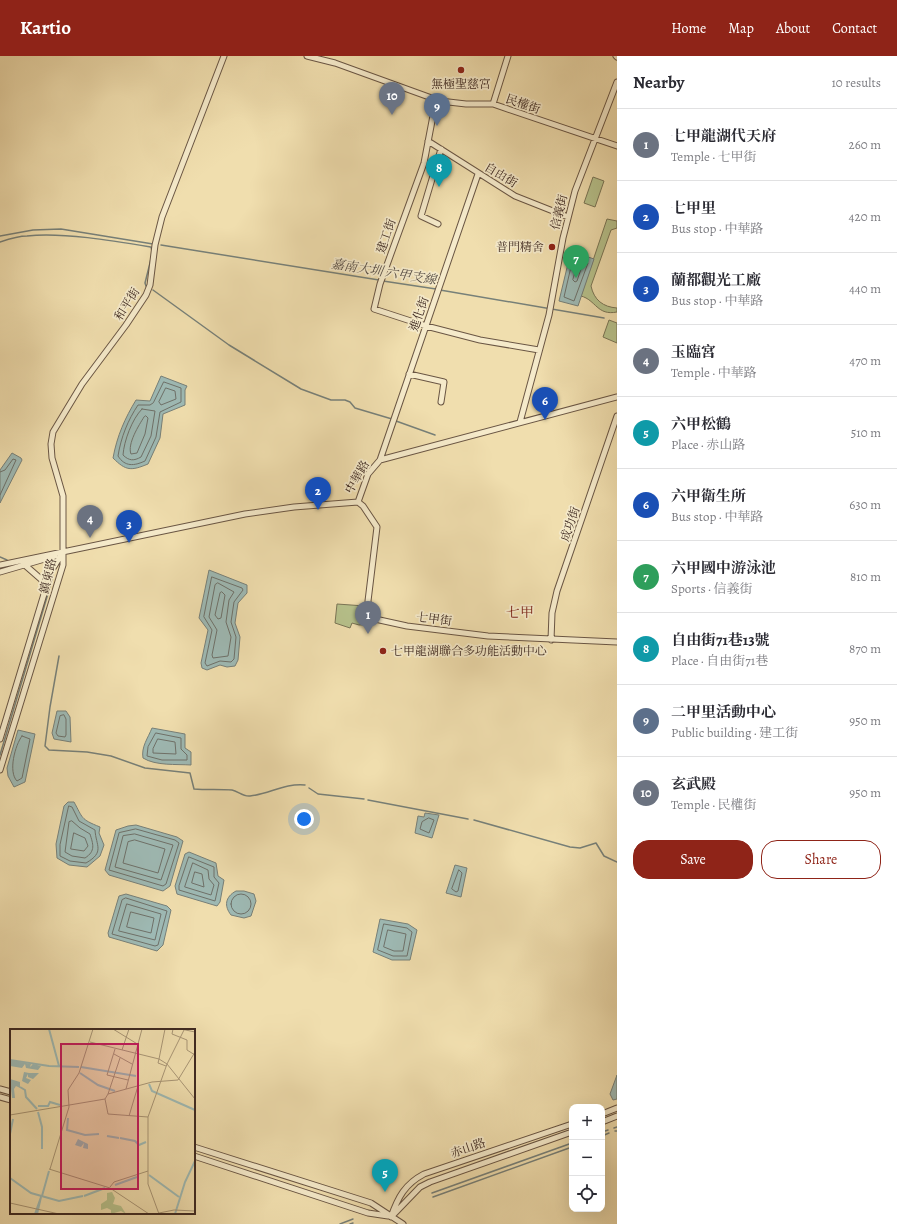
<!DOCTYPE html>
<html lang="en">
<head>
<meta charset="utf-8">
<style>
	body { margin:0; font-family:Alegreya,"Noto Serif TC",serif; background:#f2f2f3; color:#2b2b33 }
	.controls { position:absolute; right:12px; bottom:12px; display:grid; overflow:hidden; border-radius:8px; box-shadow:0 4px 16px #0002 }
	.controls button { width:36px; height:36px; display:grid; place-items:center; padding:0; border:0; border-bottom:1px solid #e1e1e2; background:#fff; color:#2b2b33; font:20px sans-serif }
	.you { position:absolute; left:304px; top:763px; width:14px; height:14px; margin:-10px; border:3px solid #fff; border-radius:50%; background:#1a73e8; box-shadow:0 0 0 6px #1a73e833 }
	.badge { display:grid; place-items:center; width:26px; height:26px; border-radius:50%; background:#8f2418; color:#fff; font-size:13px; font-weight:700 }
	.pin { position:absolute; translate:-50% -33px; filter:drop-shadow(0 1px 2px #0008) }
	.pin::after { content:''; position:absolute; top:21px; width:14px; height:12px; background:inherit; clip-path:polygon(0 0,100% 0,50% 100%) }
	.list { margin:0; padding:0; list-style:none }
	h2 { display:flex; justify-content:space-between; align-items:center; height:52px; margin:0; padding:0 16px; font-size:17px }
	h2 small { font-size:13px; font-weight:400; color:#7c7c81 }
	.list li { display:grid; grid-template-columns:26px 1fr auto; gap:12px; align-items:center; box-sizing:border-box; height:72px; padding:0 16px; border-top:1px solid #e1e1e2 }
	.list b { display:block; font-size:15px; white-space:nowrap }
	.list p { margin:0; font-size:13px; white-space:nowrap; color:#7c7c81 }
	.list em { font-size:13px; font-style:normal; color:#7c7c81 }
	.actions { display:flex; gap:8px; padding:12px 16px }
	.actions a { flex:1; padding:9px 0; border:1px solid #8f2418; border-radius:16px; text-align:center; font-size:14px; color:#8f2418 }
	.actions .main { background:#8f2418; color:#fff }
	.icon { flex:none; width:22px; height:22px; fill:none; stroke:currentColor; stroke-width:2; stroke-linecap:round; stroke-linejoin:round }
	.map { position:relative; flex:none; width:617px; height:1168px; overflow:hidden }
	header { display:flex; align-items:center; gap:24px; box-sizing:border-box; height:56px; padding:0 20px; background:#8f2418; color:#fff }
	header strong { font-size:19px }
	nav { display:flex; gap:22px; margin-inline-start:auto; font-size:14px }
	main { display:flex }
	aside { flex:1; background:#fff }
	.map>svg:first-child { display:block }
</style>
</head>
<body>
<header>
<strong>Kartio</strong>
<nav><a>Home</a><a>Map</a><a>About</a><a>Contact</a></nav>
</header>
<main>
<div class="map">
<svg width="617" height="1168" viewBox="0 0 617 1168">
	<rect width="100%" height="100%" fill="#f0deae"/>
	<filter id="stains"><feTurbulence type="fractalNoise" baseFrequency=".005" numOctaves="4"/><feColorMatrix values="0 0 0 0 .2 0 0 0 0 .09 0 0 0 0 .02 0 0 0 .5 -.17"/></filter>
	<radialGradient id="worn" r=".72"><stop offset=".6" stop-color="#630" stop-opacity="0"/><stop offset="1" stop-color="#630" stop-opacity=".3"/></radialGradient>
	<!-- green -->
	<path fill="#b7c28c" stroke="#7a7556" d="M593,121L604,125L595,151L584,147Z
		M607,163L617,165V172L611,174L591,230C594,244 603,251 617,252V256C597,260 596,244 581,240Z
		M609,264L617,267V287L603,281Z
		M337,548L365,550L367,555L375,563L374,568L359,569L352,567L350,572L335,567Z"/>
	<!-- water -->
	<path fill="#9ebab5" stroke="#778079" d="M571,195L594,203L578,250L559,245Z
		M161,320L187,330L185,334V349L163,358L160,382L148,408C131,415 126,415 113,402C117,380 125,362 136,344L150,345Z
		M12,397L21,402L22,404L0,447V414Z
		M209,514L247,529V537L238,547L235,567L240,581L238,604L235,610L227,611L220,609L207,614L202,612L201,607L208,574L199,562Z
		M57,655H66L70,661L71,686L54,683L52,677Z
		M152,672L185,678V692L191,696V709C176,708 156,710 143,702C141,691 148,682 152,672Z
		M18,674L35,678L25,726L14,731L8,720L7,712Z
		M68,746H74C83,762 80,763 100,771L99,777L104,789L100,800L87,811L69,809L57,802L56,788L64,750Z
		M425,757L439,759L432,782L415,777L418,760L424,761Z
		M136,769L177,781L183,785L170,830L163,835L109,819L105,814L116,774L128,770Z
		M189,796L216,807L218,820L224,824L220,846L217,850L177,838L175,830L185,798Z
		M455,809L467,812L461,841L446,837Z
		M236,835H244L254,838L256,845L251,860L244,862L231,859C224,850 225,841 236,835Z
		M126,838L167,850L171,854L163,889L157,895L109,881L108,877L119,840Z
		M380,863L408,868L417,874L410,904H392L373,896Z
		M617,1019V1043L613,1044L610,1038Z"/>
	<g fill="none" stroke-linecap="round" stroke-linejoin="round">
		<!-- shore -->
		<path stroke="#6e716a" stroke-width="1" d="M575,201L588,207L574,245L564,241L573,202Z
			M578,207L582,210L577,225L575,226L573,224Z
			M164,326L181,332V346L160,356L156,381L145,405C134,410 125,411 118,400C121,381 128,364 138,349H150L153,347Z
			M166,332L175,335L176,343L161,349L159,346Z
			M142,353L155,355L151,380L141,401C134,405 129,405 123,399C124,385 132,363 142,353Z
			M146,360L148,362L145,378L137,397L131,398C127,388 139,369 144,361Z
			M0,416L5,414L13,403L16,404L0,439
			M212,521L242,532L243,534L234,546L231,566L236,581L234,603L231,606L220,605L207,610L205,607L212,574L204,561Z
			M218,527L234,536L229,544L226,566L231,581L228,600L213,602L212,599L217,574L209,561L215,529Z
			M222,536L225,539L221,562L218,563L215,559L220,537Z
			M64,659L66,663V679L65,681L58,680L56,677L60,660Z
			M156,677L181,682V693L187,699V704H162L147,700L148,691Z
			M22,680L30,683L22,722L17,725C8,716 15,689 22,680Z
			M158,683L175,686L176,698L153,697V693Z
			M69,750L72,751L79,765L95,774C96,790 105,796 86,807L70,805L60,800V789Z
			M429,762L434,764L429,777L420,773L422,766Z
			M72,765L80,772L90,778C93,788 96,795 85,802L72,800L65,796L69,766Z
			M136,773L175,784L179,787L166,828L163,830L109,814L119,777Z
			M74,777L85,782L88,790L84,795L71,793Z
			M135,778L173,789L161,824L115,811L123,780Z
			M135,784L165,793L158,817L123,807L128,786Z
			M189,801L214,811V821L219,827L215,845L179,834V830Z
			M193,807L208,814L209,823L214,829L211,839L185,831Z
			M459,814L462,817L458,835L456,836L452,833Z
			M195,816L202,818L204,831L192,827Z
			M231 848a10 10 0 1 1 20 0a10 10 0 1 1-20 0Z
			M126,842L167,855L158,889L155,890L112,878L122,844Z
			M127,848L161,858L155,884L119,875Z
			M131,856L154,862L151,877L127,871Z
			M384,868L407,872L412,876L407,900H393L378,894Z
			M388,874L406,878L403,895H394L384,891Z"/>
		<!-- stream -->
		<path stroke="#778079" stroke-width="1.5" d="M0,180L33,174L61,173L153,188
			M0,186C9,183 18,180 27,180C62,176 115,185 151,191L152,195
			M161,189L379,224
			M383,225L436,233
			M146,230L145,227L151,203
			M153,234L229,289L301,333L331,344H345L350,346L355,352L392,363
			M440,234L604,262
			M396,365L435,379
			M0,501L7,504
			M59,600L50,651L45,690L49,694L87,696L111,700L145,712L190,717L194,733C207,734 220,733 232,734C238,735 243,741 250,740C269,738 285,727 305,729
			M0,699L52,524
			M309,732L318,738L364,743
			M368,744L468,763
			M474,764L570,791L580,792L596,787L604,800L617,806
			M614,1072L617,1071
			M615,1075H617
			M602,1076L608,1074
			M602,1080L609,1077
			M432,1137L572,1087
			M433,1141L572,1091
			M340,1168L353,1163
			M350,1168L353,1167"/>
		<!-- minor casing -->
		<g stroke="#6a5644" stroke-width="7">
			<path id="minor" d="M307,0L335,7L440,45L466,48H493L617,90
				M616,0L617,1
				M436,44L424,107L380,228L374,253L426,270L480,284L539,294
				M493,48L508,0
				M428,85L515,140L568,161
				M438,168L421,160L441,93
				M409,318L444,326L441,346
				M520,366L549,259L563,182L575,135L617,26
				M380,404L478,118
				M358,446L363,450L377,471L368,545L369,552L375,563L407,570L488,580L617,586
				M358,446L368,418L380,404L617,341
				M0,509L245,458L294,451L358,446
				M26,510L42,524L44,535
				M0,516L55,500
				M551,584L552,557L557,535L617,360
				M0,683L51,515L62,498
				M0,714L63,509V440L52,402L51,388L53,376L82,328L126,269L146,239L150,229L155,189L162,161L224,0
				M0,1033L11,1036
				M0,1041L11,1044
				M602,1058L617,1052
				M602,1066L617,1060
				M194,1091L371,1147L403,1168
				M194,1100L368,1157L388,1160
				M393,1159L420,1131L430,1126L572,1076
				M391,1161C398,1141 405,1128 424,1118L572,1068"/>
		</g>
		<!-- minor -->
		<use href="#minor" stroke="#f5eaca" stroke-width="5"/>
	</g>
	<!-- markers -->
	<g fill="#8f2418" stroke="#f5eaca" stroke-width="1.5">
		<circle cx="461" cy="14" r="4"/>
		<circle cx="552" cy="191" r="4"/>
		<circle cx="383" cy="595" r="4"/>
	</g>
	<g text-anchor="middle" stroke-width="3.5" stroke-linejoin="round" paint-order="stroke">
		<!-- poi labels -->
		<g font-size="12" fill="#3d2820" stroke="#f5eaca">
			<text x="461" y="32">無極聖慈宮</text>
			<text x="544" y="195" text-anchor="end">普門精舍</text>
			<text x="391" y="599" text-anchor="start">七甲龍湖聯合多功能活動中心</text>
		</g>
		<!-- street labels -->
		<g font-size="12" fill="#3d2820" stroke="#f5eaca">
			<text transform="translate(523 48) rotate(19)" y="4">民權街</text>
			<text transform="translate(501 119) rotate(31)" y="4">自由街</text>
			<text transform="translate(559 156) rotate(-76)" y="4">信義街</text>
			<text transform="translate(386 180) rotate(-71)" y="4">建工街</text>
			<text transform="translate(127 248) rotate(-58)" y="4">和平街</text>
			<text transform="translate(419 258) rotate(-71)" y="4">進化街</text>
			<text transform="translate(357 421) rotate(-60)" y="4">中華路</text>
			<text transform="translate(570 468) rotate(-71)" y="4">成功街</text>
			<text transform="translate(48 520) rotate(-77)" y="4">鎮東路</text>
			<text transform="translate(434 563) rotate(7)" y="4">七甲街</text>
			<text transform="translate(468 1092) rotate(-19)" y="4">赤山路</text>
		</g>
		<!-- water labels -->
		<g font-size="13" font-style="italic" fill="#554c45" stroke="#f5eaca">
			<text transform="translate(384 215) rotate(9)" y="5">嘉南大圳 六甲支線</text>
		</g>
		<!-- quarter labels -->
		<g font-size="14" fill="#7a1f14" stroke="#f5eaca">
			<text x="520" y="561">七甲</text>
		</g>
	</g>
	<!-- overview -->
	<g transform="translate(10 973)">
		<rect width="185" height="185" fill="#f0deae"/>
		<path d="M102,163L105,169L103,175L111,177L116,185L111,182L101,185V181L97,179L91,181V175L97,171V164Z" fill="#b7c28c"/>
		<path d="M0,31L21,35L20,38L23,35L31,37L28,41L16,39L15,35L12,39L0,37ZM14,43L19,44H29L23,50L18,48V45L16,49L21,51L18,55L12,52ZM0,50L10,53V59L6,57L4,60L5,69H2ZM68,110L78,115V120L73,119L74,114L71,118L65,116Z" fill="#9ebab5"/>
		<path fill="none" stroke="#9ebab5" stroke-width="2" d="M39,0L49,37M0,31L39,37L69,38M71,38L126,47M70,44L88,56L105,62M139,55L142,62L185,81M10,58L15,61L16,68L27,80M28,77H38L40,73L50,76M28,83L32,98V120M58,89L57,101L75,106L89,105M0,105L3,90M97,107L109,109M110,109L125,112L129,116L136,113M139,146L169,168M0,149L21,164L49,172L73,167M105,156L127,148M32,167L39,142M74,167L95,159M25,185L31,168M27,185L31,168M165,185L175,153L185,132"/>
		<path fill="none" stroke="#a89575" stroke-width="1" d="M103,0L129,16M155,0L149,30L157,35M163,0L162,5L177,11M171,0L185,3M174,1L157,35L185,70M177,11V21L185,26M80,13L149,30M105,20L97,46L118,51M112,21L119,0M104,25L122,35M149,30L148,34L156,37M168,51L185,23M116,60L132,0M98,65L110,29M95,70L98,65L142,53L168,51M95,70L98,85L138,88M0,86L95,70M119,87L128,57M39,140L100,159M40,140L59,78L58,61L69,44L83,0M100,158L104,153L138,142M100,159L139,185M0,174L49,185M149,184L164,181L185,182M149,185L138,155V88L157,35"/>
		<path fill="#c2185b" fill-opacity="0.15" stroke="#c2185b" stroke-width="2" d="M51,15H128V160H51Z"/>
		<rect width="185" height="185" fill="none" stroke="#3d2820" stroke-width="2"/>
	</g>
	<rect width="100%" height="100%" filter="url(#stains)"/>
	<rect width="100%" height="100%" fill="url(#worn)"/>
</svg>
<div class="controls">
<button>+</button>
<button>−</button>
<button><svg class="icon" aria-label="locate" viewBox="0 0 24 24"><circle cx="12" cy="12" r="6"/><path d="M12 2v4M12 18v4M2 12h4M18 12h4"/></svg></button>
</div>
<div class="you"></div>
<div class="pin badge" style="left:368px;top:578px;background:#6b7280">1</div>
<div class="pin badge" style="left:318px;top:454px;background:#1a4fb4">2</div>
<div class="pin badge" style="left:129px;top:487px;background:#1a4fb4">3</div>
<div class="pin badge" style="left:90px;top:482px;background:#6b7280">4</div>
<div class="pin badge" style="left:385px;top:1136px;background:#0f9aa8">5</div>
<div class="pin badge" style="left:545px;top:364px;background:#1a4fb4">6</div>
<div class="pin badge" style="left:576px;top:222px;background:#2e9e5b">7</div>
<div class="pin badge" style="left:439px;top:131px;background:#0f9aa8">8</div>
<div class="pin badge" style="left:437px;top:70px;background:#5c6f8a">9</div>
<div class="pin badge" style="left:392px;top:59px;background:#6b7280">10</div>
</div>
<aside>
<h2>Nearby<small>10 results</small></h2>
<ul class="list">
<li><span class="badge" style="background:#6b7280">1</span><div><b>七甲龍湖代天府</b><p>Temple · 七甲街</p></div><em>260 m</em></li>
<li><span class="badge" style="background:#1a4fb4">2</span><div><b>七甲里</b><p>Bus stop · 中華路</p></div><em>420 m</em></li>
<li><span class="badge" style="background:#1a4fb4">3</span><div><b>蘭都觀光工廠</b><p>Bus stop · 中華路</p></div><em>440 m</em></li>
<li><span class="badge" style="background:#6b7280">4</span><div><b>玉臨宮</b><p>Temple · 中華路</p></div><em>470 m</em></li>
<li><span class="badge" style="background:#0f9aa8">5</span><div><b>六甲松鶴</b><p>Place · 赤山路</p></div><em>510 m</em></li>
<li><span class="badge" style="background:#1a4fb4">6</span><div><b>六甲衛生所</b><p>Bus stop · 中華路</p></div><em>630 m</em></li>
<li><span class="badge" style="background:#2e9e5b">7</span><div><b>六甲國中游泳池</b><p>Sports · 信義街</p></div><em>810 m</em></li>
<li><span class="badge" style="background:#0f9aa8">8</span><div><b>自由街71巷13號</b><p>Place · 自由街71巷</p></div><em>870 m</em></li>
<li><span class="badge" style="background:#5c6f8a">9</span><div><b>二甲里活動中心</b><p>Public building · 建工街</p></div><em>950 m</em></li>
<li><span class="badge" style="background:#6b7280">10</span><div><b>玄武殿</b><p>Temple · 民權街</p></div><em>950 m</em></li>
</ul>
<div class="actions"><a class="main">Save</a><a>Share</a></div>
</aside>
</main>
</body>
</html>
